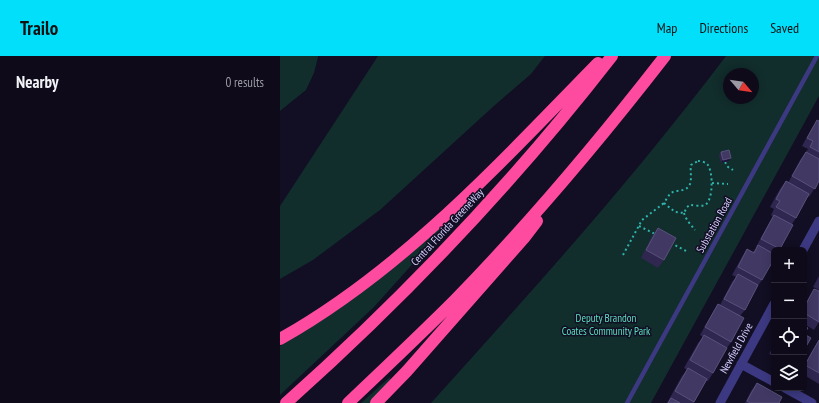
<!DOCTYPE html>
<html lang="en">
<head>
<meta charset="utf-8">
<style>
	body { margin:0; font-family:"PT Sans Narrow",sans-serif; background:#1c1827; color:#f1f3f6 }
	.controls { position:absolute; right:12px; bottom:12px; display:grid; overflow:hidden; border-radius:6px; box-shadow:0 2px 10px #0003 }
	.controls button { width:36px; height:36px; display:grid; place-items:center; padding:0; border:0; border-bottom:1px solid #2e2b39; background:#0e0a1a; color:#f1f3f6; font:20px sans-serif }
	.compass { position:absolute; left:443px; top:12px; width:36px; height:36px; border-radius:50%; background:#0e0a1a; box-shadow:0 2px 10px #0003; rotate:119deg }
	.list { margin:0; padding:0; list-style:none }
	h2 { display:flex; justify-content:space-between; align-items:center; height:52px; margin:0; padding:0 16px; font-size:17px }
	h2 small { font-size:13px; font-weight:400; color:#9b9aa2 }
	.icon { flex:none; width:22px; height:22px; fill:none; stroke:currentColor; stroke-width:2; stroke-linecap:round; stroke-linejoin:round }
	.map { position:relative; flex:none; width:539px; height:347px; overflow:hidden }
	header { display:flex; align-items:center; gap:24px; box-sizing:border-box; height:56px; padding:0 20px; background:#01dffa; color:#111 }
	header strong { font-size:19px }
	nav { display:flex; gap:22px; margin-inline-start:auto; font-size:14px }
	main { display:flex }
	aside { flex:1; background:#0e0a1a }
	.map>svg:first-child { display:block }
</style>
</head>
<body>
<header>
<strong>Trailo</strong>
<nav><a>Map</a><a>Directions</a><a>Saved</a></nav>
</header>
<main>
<aside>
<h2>Nearby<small>0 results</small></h2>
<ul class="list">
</ul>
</aside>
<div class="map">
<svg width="539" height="347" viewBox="0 0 539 347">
	<rect width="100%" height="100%" fill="#120e23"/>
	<!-- green -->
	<path fill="#112d2c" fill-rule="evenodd" d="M0,0H38V1L34,17L26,34L0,55Z
		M98,0H265L251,18L215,49L100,154L33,204L0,223V150Z
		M446,0H539V40L371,347H151C253,234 354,122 446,0ZM449,18H473V42H449Z
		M158,172L163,174L94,251L0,339V290L64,248Z
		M110,321L111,325L91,347H81Z"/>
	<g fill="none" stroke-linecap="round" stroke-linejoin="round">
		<!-- path -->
		<path stroke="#2fb4ad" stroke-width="2" stroke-dasharray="2 3" stroke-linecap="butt" d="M418,105C421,105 425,106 427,108C433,113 434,144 425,149C421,151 414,149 410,149L407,151L404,157L395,156L384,147C386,144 388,140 391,137C397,133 406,137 410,128C412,122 410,115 411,109Z
			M445,106L448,111L453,114
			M432,127L448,128
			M404,157C406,164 411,169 415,174
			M359,170L377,179
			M391,187L408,196
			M343,199L362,164L384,147"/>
		<!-- lane -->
		<path stroke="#3c3982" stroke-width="4.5" d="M347,347L537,0"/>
		<!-- street -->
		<path stroke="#3c3982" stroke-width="9" d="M523,194L539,165
			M461,308L494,326
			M505,332L532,347
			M440,347L494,248"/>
		<!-- highway -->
		<path stroke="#fe4b9f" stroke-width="12" d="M0,283C123,214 220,107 318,7
			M6,347C125,241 235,125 332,0
			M68,347C104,313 140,279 175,244C250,167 319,85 385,0
			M96,347L127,315L244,182L257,165"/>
	</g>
	<!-- wall -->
	<path fill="#302751" d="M537,64L539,65V125L529,141L528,140L516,162L512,168L500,193L499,194H494V203L482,224L477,231L465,254L460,260L451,286L447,292L433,317L428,325H426L414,346V347H387L402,320L407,314L404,312L418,287L423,281L420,279L433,256L438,248L440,249L452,226L456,221L452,219L462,201L467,193L473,196L477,191H476L489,167L493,161L491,159L494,153L490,151L500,133L506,125L508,127L520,104L528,93L522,90L532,72Z
		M441,96L449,105L441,107L439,99Z
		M378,172L384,204L378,212L361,202L372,180Z
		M539,220V234L533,231Z
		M534,233L539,235V266L534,274L524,268V250L529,241Z
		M539,284V328L524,319V309L535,290Z
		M494,289V300L489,298Z
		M477,327L499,347H465L471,335Z"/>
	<!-- shaded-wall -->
	<path fill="#1c1537" d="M451,102L449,105L441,107L443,104Z"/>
	<!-- building -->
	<path fill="#413964" stroke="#59517c" d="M537,64L539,65V96L530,91L533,85L527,82Z
		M449,94L451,102L443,104L441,96Z
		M526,96L539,103V125L535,133L512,120Z
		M506,125L529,138L516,162L496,151L500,145L496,143Z
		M494,159L513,169L500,193L481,183Z
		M378,172L396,182L384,204L366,194Z
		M478,189L494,198V203L482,224L458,211L467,193L474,197Z
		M458,218L478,229L465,254L444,243Z
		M534,233L539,235V266L524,257V252Z
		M438,248L464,262L451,286L425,271Z
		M524,270L528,272L524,278L531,282L524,294Z
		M424,279L447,292L433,317L410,304Z
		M539,284V317L525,309Z
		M408,312L427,323L414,346L395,335Z
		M477,327L502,341L499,347H470L467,345Z
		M391,342L400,347H388Z"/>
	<g text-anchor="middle" stroke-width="3" stroke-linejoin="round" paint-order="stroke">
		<!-- street labels -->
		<g font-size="11" fill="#d6d0ff" stroke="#120e23">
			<text transform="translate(434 169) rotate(-61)" y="4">Substation Road</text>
			<text transform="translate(167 171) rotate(-47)" y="4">Central Florida GreeneWay</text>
			<text transform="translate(456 292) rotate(-61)" y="4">Newfield Drive</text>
		</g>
		<!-- park labels -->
		<g font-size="11" fill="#5cdfbf" stroke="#120e23">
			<text x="326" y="266">Deputy Brandon<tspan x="326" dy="13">Coates Community Park</tspan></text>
		</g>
	</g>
</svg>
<div class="controls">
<button>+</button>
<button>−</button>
<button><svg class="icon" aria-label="locate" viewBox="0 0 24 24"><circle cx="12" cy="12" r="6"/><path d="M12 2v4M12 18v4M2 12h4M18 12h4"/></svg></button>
<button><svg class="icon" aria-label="layers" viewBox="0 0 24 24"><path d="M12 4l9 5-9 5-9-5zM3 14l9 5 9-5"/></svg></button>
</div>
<svg class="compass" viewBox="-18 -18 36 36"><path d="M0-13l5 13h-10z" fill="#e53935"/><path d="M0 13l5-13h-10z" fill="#9b9aa2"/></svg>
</div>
</main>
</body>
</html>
